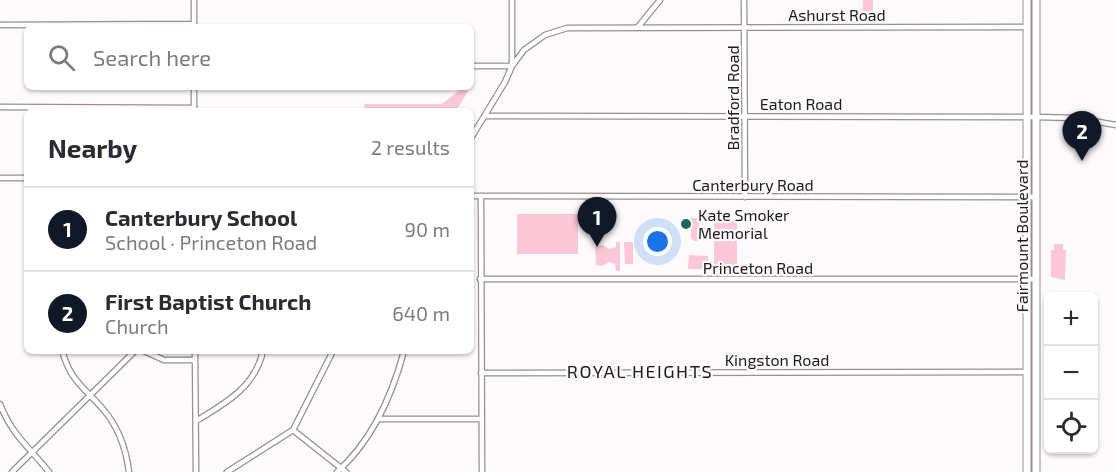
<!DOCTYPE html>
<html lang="en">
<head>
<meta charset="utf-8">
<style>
	body { margin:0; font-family:"Exo 2",sans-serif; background:#f7f7f7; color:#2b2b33 }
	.controls { position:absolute; right:18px; bottom:18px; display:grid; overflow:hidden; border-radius:9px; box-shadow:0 2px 4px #0004 }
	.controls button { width:54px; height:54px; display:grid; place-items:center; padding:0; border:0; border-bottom:2px solid #e1e1e2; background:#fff; color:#2b2b33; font:30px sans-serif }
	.you { position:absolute; left:658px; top:242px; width:21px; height:21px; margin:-15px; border:4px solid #fff; border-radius:50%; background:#1a73e8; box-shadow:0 0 0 9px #1a73e833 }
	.badge { display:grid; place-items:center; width:39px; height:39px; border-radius:50%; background:#111827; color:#fff; font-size:20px; font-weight:700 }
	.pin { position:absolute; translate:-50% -50px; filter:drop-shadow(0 2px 3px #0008) }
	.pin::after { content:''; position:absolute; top:32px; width:21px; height:18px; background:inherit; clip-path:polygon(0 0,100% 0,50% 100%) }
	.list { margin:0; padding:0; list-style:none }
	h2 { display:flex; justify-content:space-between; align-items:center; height:78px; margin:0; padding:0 24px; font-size:26px }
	h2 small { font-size:20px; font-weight:400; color:#7c7c81 }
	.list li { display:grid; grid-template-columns:39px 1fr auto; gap:18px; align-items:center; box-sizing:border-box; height:84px; padding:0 24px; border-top:2px solid #e1e1e2 }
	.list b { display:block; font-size:22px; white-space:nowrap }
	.list p { margin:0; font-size:20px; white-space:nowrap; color:#7c7c81 }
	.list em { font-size:20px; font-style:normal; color:#7c7c81 }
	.icon { flex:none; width:33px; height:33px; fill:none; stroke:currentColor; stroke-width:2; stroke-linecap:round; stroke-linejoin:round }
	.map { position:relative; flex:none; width:1116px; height:472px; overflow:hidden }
	.search { position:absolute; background:#fff; box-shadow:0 2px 4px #0004; left:24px; top:24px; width:450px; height:66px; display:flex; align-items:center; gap:15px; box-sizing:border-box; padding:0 21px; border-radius:9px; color:#7c7c81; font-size:22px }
	.panel { position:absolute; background:#fff; box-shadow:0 2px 4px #0004; left:24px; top:108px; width:450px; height:246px; border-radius:9px }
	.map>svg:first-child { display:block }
</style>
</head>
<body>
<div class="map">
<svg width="1116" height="472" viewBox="0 0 1116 472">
	<rect width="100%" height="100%" fill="#fdfafb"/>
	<!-- green -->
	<path fill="#fcc7d6" d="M863,0H873V22H862Z
		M462,88L468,91L456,111H363L365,104H442Z
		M517,214H578V254H517Z
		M686,218H699V241H694L691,238V229L686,226Z
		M714,221H737V273H714Z
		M616,242H620V271H616L615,264L609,262L602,266L596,265L595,246L603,245L609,249L616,247Z
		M624,242H633V264H625Z
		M1054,244H1063V250H1066L1065,280L1051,277V250H1054Z
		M689,255L708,256V269H688Z"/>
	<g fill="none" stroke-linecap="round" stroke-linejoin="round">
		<!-- street casing -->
		<g stroke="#9a8c8f" stroke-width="7">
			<path id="street" d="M194,0V27
				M512,0V66
				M744,0L745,197
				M0,25L194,24
				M638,27L660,0
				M471,66H512
				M194,87V111
				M0,107L194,108
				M485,116L1036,117L1076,118L1116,125
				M471,138L505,82L512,66L524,50L545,35L567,28L1027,27
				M0,178H27
				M471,196L1036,197
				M481,197L482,472
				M480,279H1036
				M62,351C64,357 66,363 69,369C76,384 91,395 102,408C118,426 126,448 129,472
				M144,351L164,360H195
				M195,351L196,472
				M481,373L1028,372
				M0,404C11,434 30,448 49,472
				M380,419H482
				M196,421C226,403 255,387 263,351
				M293,430L346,472
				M12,472L135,351
				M227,472L293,430L333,351
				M337,472C373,440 392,396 404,351"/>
		</g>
		<!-- secondary casing -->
		<g stroke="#9a8c8f" stroke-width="9">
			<path id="secondary" d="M1027,0V472
				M1036,0V472"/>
		</g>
		<!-- street -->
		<use href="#street" stroke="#fff" stroke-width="4.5"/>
		<!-- secondary -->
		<use href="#secondary" stroke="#fff" stroke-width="7"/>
	</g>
	<!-- markers -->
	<circle fill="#1f665a" stroke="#fdfafb" stroke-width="2" cx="686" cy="224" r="6"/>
	<g text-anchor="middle" stroke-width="4.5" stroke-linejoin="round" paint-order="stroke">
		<!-- street labels -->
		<g font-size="16" fill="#1f1a1b" stroke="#fdfafb">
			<text x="837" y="21">Ashurst Road</text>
			<text transform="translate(733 98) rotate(-90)" y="6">Bradford Road</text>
			<text x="801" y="110">Eaton Road</text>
			<text x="753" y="191">Canterbury Road</text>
			<text transform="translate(1022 236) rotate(-90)" y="6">Fairmount Boulevard</text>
			<text x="758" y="274">Princeton Road</text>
			<text x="777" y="366">Kingston Road</text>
		</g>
		<!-- poi labels -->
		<g font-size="16" fill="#1f1a1b" stroke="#fdfafb" text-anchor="start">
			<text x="698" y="221">Kate Smoker<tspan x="698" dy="18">Memorial</tspan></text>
		</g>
		<!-- neighbourhood labels -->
		<g font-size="18" letter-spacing="1.5" fill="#1f1a1b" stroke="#fdfafb">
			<text x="640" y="378">ROYAL HEIGHTS</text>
		</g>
	</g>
</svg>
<div class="controls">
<button>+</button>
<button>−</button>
<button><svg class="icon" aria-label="locate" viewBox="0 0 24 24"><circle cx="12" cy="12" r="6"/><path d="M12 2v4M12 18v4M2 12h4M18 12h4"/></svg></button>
</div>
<div class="you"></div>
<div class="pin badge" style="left:597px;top:247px">1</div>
<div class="pin badge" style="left:1082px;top:161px">2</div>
<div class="search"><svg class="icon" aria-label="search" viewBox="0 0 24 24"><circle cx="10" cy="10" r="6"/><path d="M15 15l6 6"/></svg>Search here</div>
<section class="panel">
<h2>Nearby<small>2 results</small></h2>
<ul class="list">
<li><span class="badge">1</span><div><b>Canterbury School</b><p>School · Princeton Road</p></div><em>90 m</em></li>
<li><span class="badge">2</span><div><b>First Baptist Church</b><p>Church</p></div><em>640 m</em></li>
</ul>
</section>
</div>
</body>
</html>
